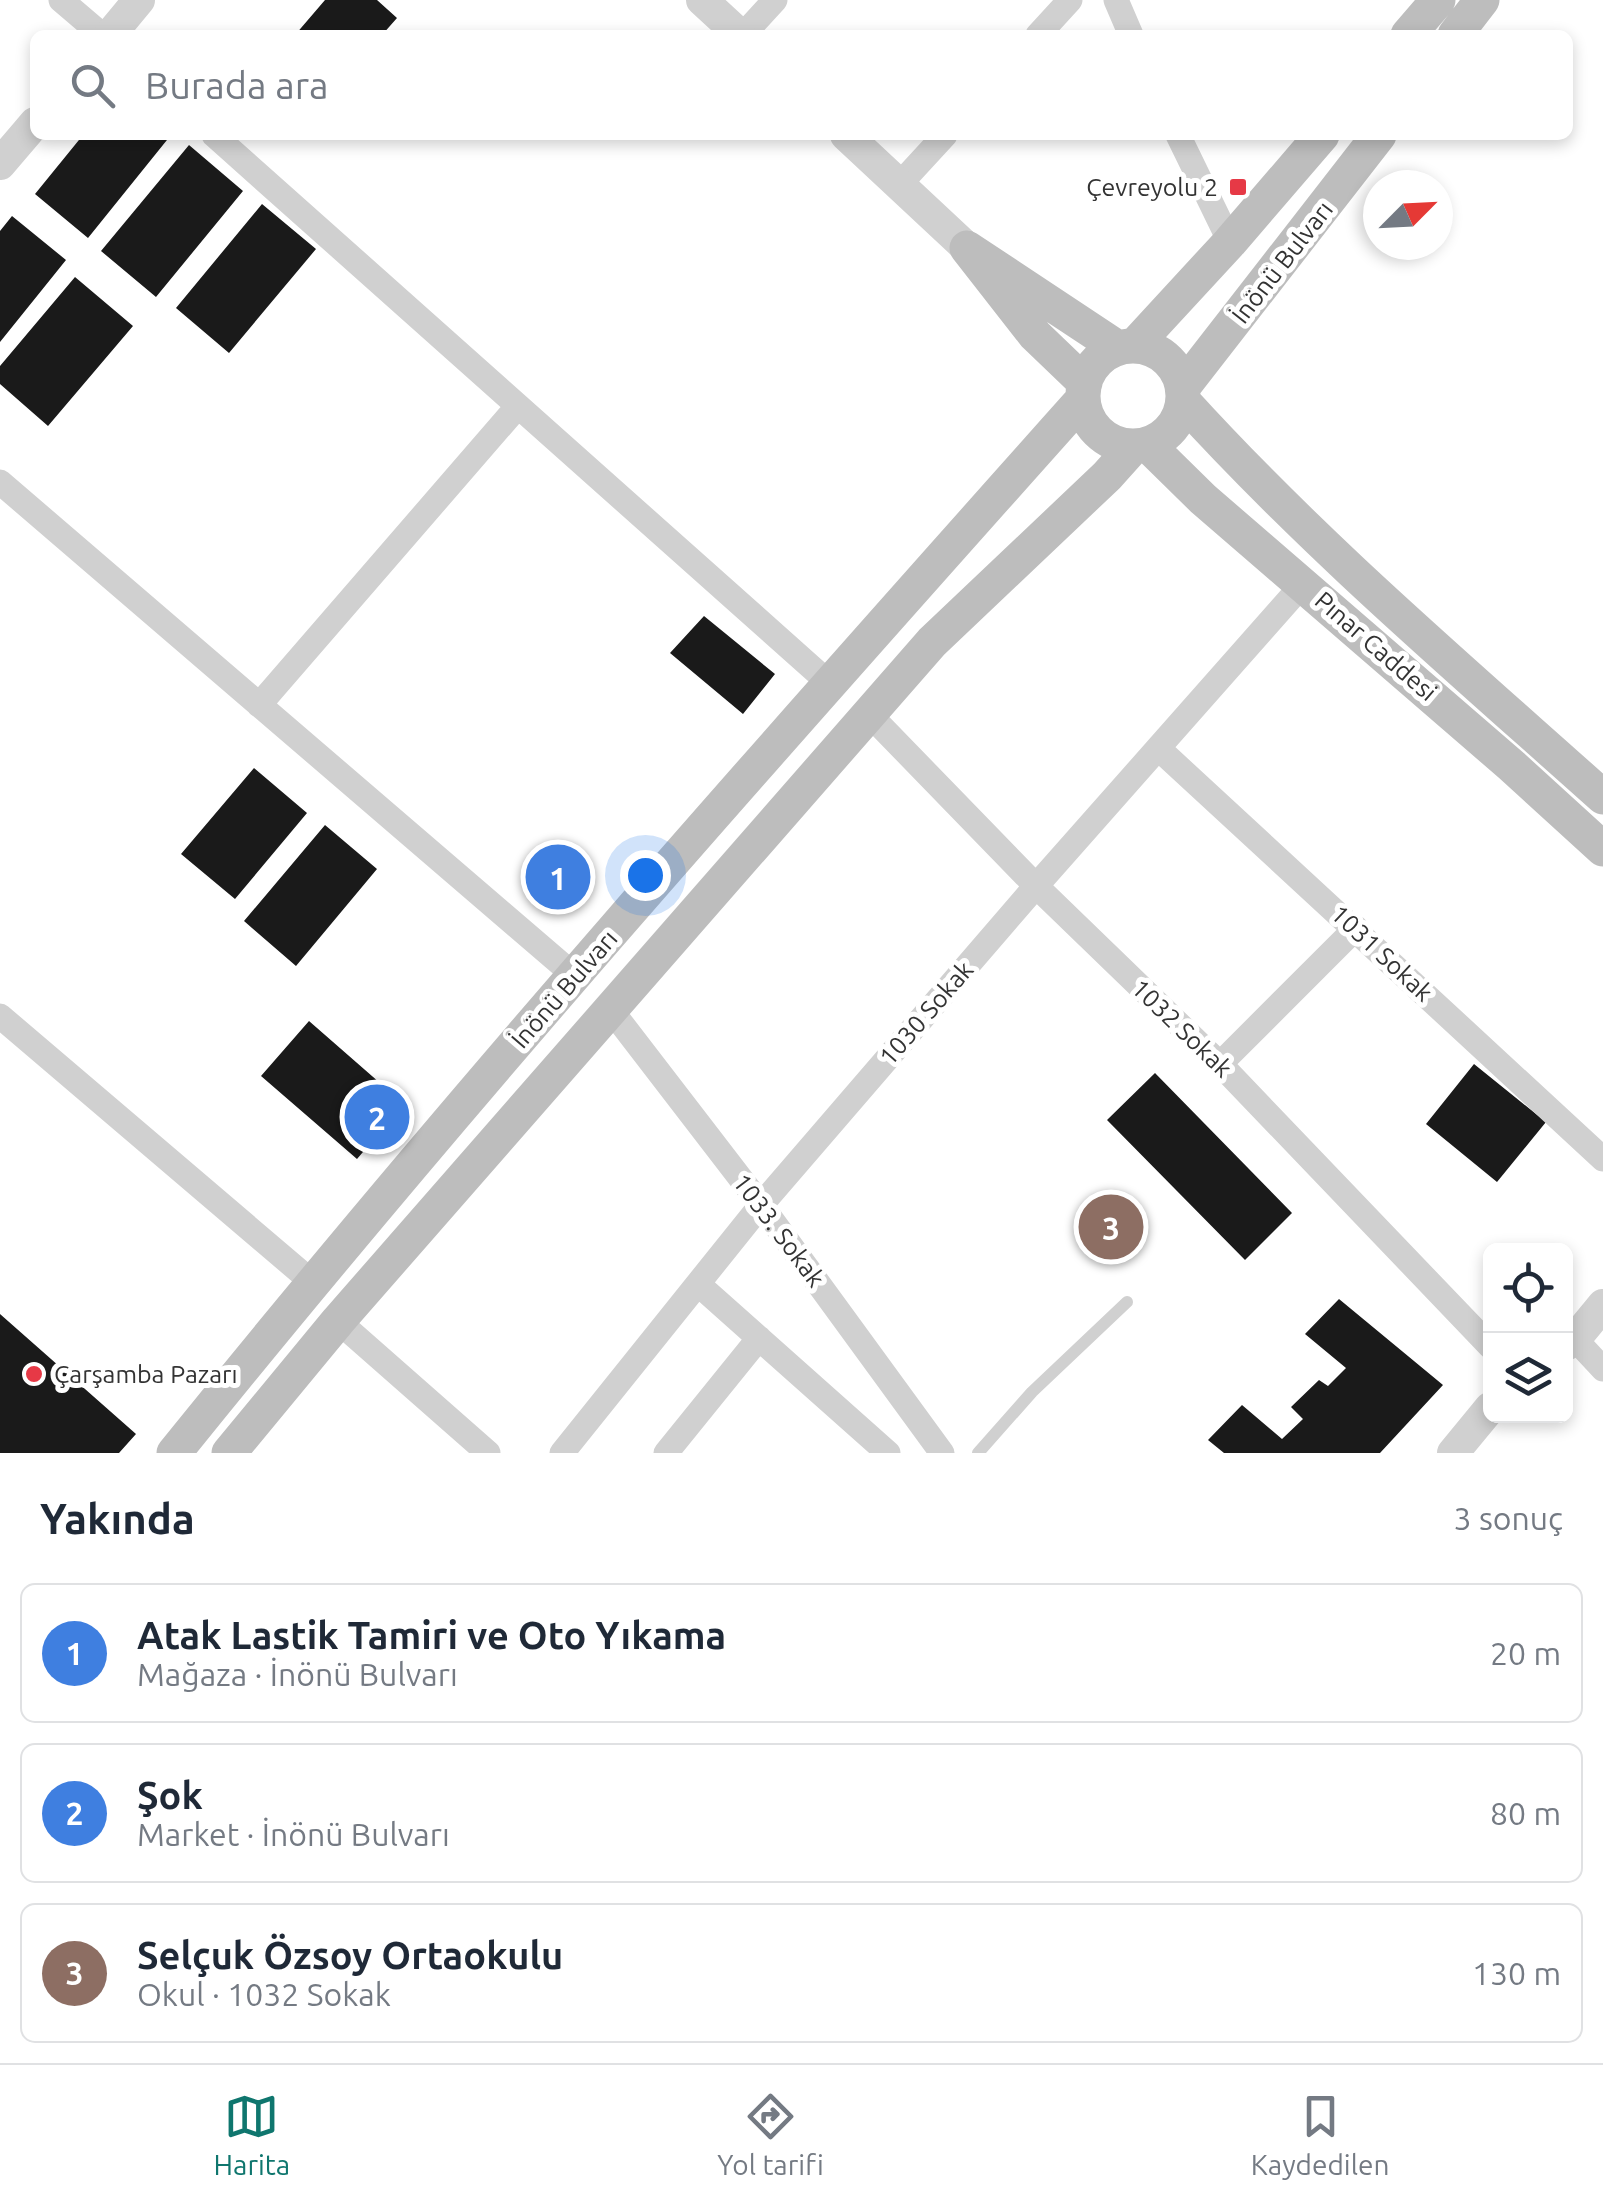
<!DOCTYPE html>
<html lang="tr">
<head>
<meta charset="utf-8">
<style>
	body { margin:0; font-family:Ubuntu,sans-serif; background:#f6f6f7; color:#1f2937 }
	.controls { position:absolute; right:30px; bottom:30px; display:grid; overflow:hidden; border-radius:15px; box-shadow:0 5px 15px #0003 }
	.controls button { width:90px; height:90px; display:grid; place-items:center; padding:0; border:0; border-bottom:2px solid #e0e1e3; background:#fff; color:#1f2937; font:50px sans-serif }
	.compass { position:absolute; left:1363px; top:170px; width:90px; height:90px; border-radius:50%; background:#fff; box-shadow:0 5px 15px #0003; rotate:66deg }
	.you { position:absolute; left:645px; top:875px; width:35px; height:35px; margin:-25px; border:8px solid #fff; border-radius:50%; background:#1a73e8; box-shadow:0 0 0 15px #1a73e833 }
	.badge { display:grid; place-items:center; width:65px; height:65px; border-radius:50%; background:#0f766e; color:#fff; font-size:32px; font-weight:700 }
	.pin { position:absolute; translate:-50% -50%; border:5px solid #fff; box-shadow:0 2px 10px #0006 }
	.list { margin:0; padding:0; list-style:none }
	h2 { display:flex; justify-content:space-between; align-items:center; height:130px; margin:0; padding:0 40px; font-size:42px }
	h2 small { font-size:32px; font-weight:400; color:#747a83 }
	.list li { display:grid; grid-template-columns:65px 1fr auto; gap:30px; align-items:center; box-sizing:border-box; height:140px; margin:0 20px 20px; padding:0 20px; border:2px solid #e0e1e3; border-radius:15px }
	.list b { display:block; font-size:38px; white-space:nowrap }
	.list p { margin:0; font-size:32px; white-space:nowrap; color:#747a83 }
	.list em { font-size:32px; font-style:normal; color:#747a83 }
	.icon { flex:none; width:55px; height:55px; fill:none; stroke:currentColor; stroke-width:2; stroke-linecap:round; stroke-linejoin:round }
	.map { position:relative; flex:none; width:1603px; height:1453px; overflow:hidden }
	.search { position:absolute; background:#fff; box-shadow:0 5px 15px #0003; left:30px; right:30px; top:30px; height:110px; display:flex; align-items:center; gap:25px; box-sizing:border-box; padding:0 35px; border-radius:15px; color:#747a83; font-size:38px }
	.sheet { height:610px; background:#fff }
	nav { display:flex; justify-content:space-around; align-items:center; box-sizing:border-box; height:140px; border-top:2px solid #e0e1e3; background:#fff; font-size:28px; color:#747a83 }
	nav a { display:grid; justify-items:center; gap:5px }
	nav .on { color:#0f766e }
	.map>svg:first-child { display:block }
</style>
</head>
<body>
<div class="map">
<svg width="1603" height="1453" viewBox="0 0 1603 1453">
	<rect width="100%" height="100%" fill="#fff"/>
	<!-- building -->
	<path fill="#1a1a1a" d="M325,0H377L397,18L382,35H295Z
		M83,135H171L88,238L35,194Z
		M189,145L243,191L156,297L101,251Z
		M262,204L316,249L229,353L176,308Z
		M12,216L66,260L0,342V231Z
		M75,277L133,326L48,426L0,384V366Z
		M704,616L775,674L743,714L670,653Z
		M254,768L307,813L235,899L181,854Z
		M325,825L377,869L296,966L244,921Z
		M309,1021L404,1104L357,1159L261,1076Z
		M1474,1064L1546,1122L1497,1182L1426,1124Z
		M1155,1073L1292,1213L1245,1260L1107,1120Z
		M1339,1299L1443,1385L1380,1453H1224L1208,1440L1242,1405L1282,1439L1303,1419L1291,1407L1319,1380L1328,1386L1346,1368L1305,1334Z
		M0,1314L136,1434L119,1453H0Z"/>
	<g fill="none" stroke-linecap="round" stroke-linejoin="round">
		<!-- service -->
		<path stroke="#d0d0d0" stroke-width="12" d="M978,1453L1032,1392L1127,1302"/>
		<!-- minor -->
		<path stroke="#d0d0d0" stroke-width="25" d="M61,0L102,35
			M1116,0L1131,35
			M743,35L775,0
			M1038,35L1070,0
			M214,135L829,683
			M1178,135L1230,242
			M899,185L945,135
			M0,482L575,976
			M259,705L518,406
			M869,714L1036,886L1220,1064L1490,1346
			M1159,749L1603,1159
			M611,1010L761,1205L942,1453
			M0,1016L312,1282
			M1220,1064L1356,928
			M698,1284L888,1453
			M338,1321L488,1453
			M1575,1339L1603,1369
			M562,1453L761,1205L1036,886L1304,583
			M666,1453L759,1338"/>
		<!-- tertiary -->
		<path stroke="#d0d0d0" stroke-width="32" d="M702,0L740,35
			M110,35L139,0
			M846,135L967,248
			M0,164L35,123
			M1566,1345L1575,1339L1603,1305
			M1453,1453L1490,1408"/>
		<!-- secondary -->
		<path stroke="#bdbdbd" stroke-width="35" d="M1408,35L1438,0
			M1455,35L1482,0
			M1135,345L1230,242L1322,135
			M1083 396a50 50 0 1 1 100 0a50 50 0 1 1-100 0Z
			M1085,383L1035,335L967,248L1118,348
			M1183,387L1379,135
			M1183,401C1314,545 1459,668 1603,797
			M1148,445L1203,499L1512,766L1603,849
			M174,1453C465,1092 774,745 1083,399
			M229,1453L338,1321L932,642L1107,476L1133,447"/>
	</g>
	<!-- markers -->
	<g fill="#e63946" stroke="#fff" stroke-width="4">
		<rect x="1228" y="177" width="20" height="20" rx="5"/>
		<circle cx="34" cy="1374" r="10"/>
	</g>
	<g text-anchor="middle" stroke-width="10" stroke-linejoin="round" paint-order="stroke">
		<!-- poi labels -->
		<g font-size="25" fill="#333" stroke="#fff" text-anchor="end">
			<text x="1218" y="196">Çevreyolu 2</text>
			<text x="54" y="1383" text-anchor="start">Çarşamba Pazarı</text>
		</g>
		<!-- street labels -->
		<g font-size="25" fill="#333" stroke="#fff">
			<text transform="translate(1282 262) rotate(-52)" y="9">İnönü Bulvarı</text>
			<text transform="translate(1376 646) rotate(41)" y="9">Pınar Caddesi</text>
			<text transform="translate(1382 953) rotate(43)" y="9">1031 Sokak</text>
			<text transform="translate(564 989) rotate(-49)" y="9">İnönü Bulvarı</text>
			<text transform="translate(926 1013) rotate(-49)" y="9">1030 Sokak</text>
			<text transform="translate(1182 1028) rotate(44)" y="9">1032 Sokak</text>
			<text transform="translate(779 1230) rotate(53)" y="9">1033. Sokak</text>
		</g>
	</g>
</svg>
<div class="controls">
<button><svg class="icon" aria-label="locate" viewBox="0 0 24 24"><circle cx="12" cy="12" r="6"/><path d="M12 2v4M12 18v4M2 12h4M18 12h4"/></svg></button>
<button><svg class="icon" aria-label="layers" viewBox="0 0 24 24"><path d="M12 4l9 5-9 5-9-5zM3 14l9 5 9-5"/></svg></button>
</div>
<svg class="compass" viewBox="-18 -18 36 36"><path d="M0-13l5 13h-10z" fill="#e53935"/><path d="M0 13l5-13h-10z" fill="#747a83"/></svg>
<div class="you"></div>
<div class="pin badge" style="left:558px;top:877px;background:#3f7fe0">1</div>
<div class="pin badge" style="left:377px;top:1117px;background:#3f7fe0">2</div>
<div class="pin badge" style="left:1111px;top:1227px;background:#8d6e63">3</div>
<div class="search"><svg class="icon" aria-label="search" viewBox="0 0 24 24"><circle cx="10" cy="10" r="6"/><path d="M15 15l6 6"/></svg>Burada ara</div>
</div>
<section class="sheet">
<h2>Yakında<small>3 sonuç</small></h2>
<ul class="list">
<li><span class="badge" style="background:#3f7fe0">1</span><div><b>Atak Lastik Tamiri ve Oto Yıkama</b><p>Mağaza · İnönü Bulvarı</p></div><em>20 m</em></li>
<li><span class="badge" style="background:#3f7fe0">2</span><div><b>Şok</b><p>Market · İnönü Bulvarı</p></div><em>80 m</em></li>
<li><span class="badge" style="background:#8d6e63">3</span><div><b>Selçuk Özsoy Ortaokulu</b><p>Okul · 1032 Sokak</p></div><em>130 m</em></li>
</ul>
</section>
<nav>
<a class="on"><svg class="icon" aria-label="map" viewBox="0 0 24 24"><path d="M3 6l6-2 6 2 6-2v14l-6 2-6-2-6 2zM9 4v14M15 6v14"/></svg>Harita</a>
<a><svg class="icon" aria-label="directions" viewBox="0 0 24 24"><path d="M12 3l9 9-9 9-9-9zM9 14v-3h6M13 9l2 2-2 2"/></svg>Yol tarifi</a>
<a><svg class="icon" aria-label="saved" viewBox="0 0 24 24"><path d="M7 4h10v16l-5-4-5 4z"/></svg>Kaydedilen</a>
</nav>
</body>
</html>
